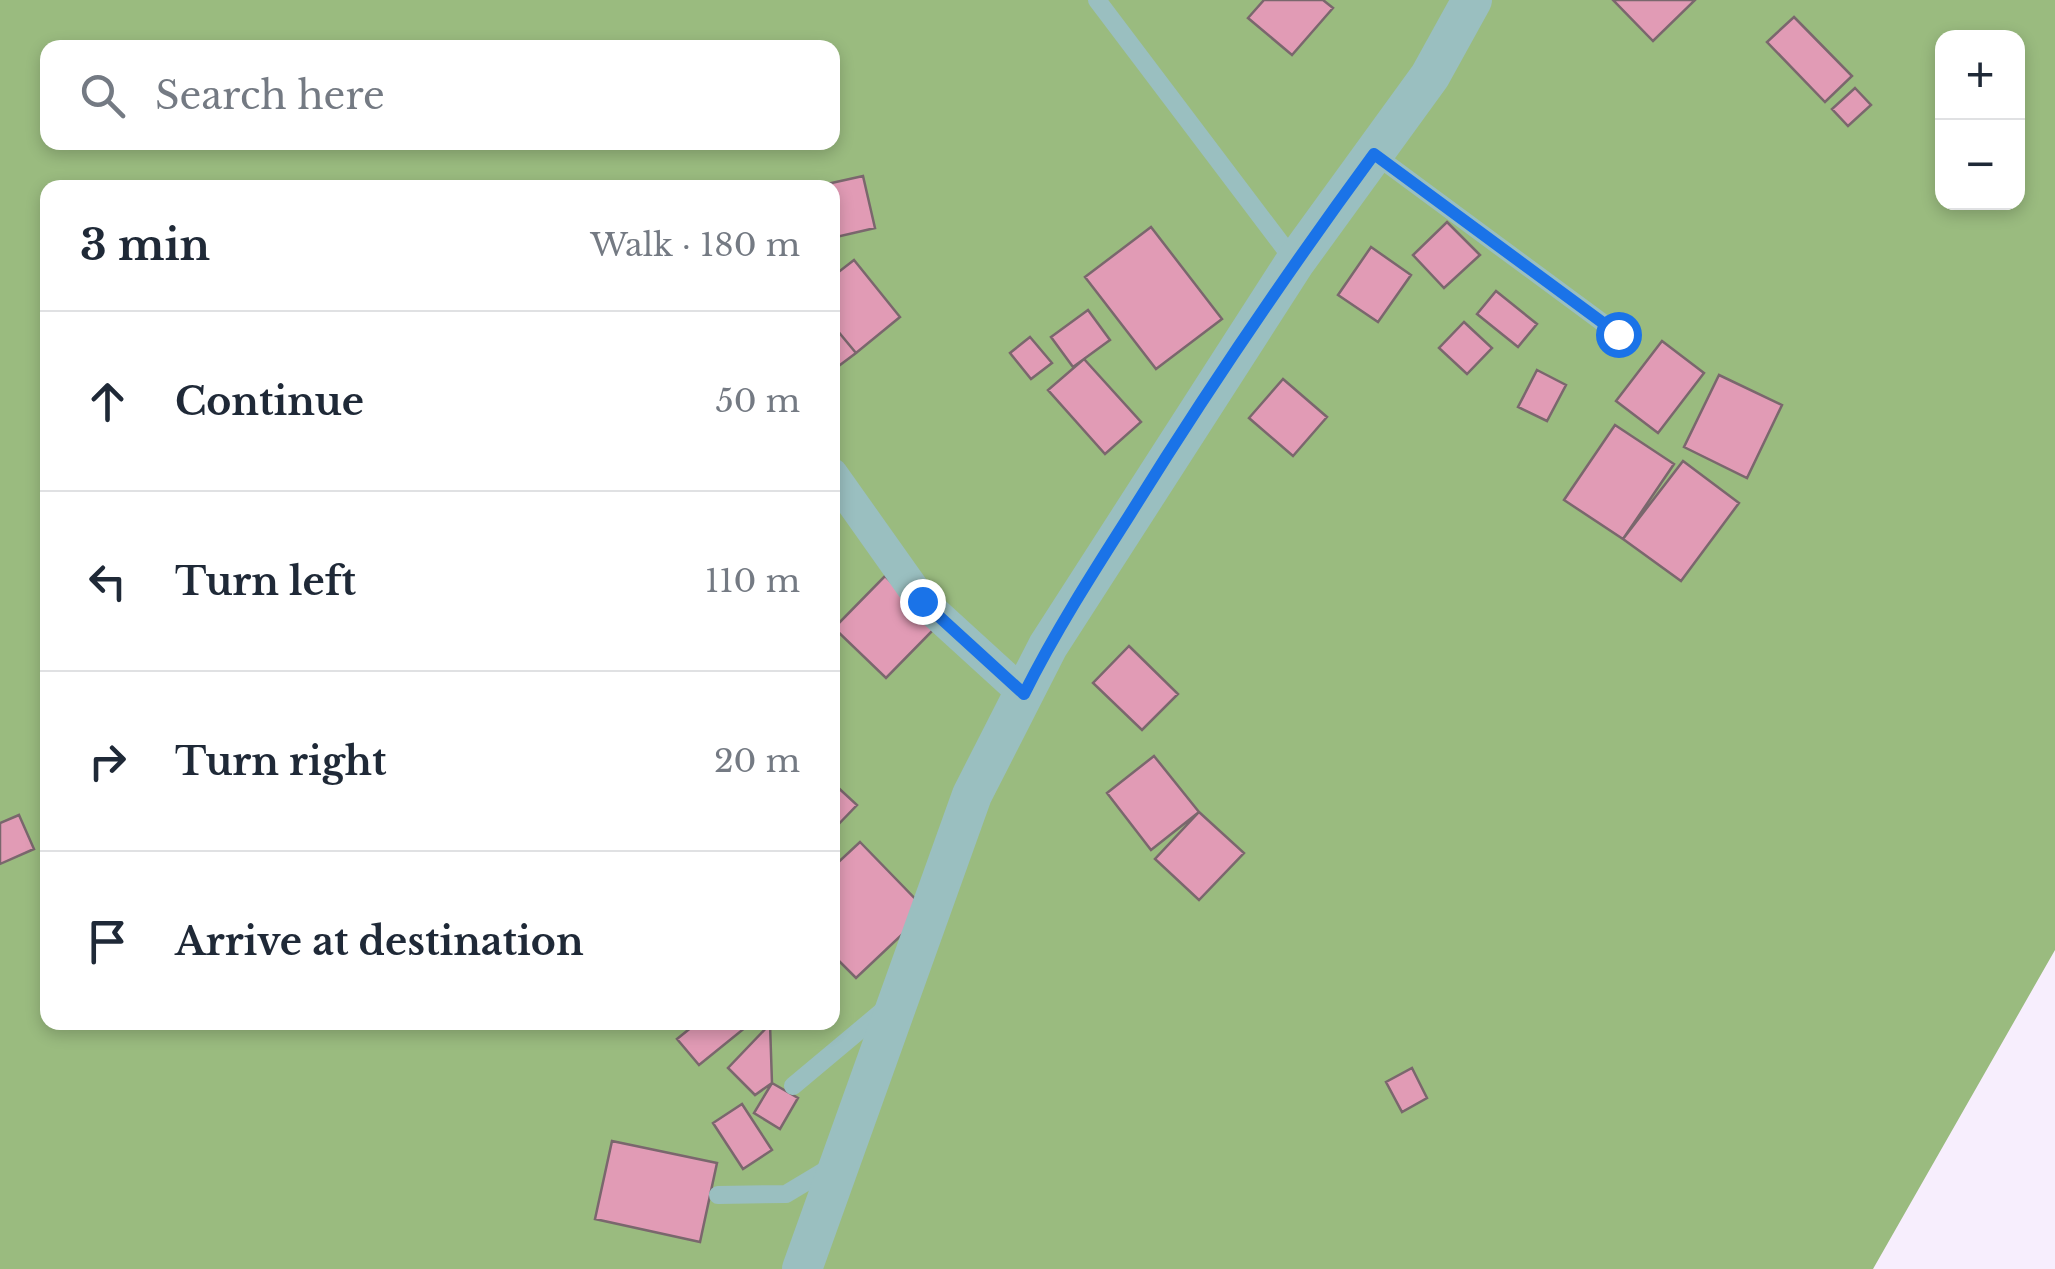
<!DOCTYPE html>
<html lang="en">
<head>
<meta charset="utf-8">
<style>
	body { margin:0; font-family:"Libre Baskerville",serif; background:#f2f2f3; color:#1f2937 }
	.controls { position:absolute; right:30px; top:30px; display:grid; overflow:hidden; border-radius:20px; box-shadow:0 5px 15px #0003 }
	.controls button { width:90px; height:90px; display:grid; place-items:center; padding:0; border:0; border-bottom:2px solid #e0e1e3; background:#fff; color:#1f2937; font:50px sans-serif }
	.stop { position:absolute; width:30px; height:30px; margin:-22px; border:8px solid #1a73e8; border-radius:50%; background:#fff }
	.stop.end { background:#1a73e8; border-color:#fff; box-shadow:0 2px 10px #0008 }
	.list { margin:0; padding:0; list-style:none }
	h2 { display:flex; justify-content:space-between; align-items:center; height:130px; margin:0; padding:0 40px; font-size:42px }
	h2 small { font-size:32px; font-weight:400; color:#747a83 }
	.list li { display:grid; grid-template-columns:65px 1fr auto; gap:30px; align-items:center; box-sizing:border-box; height:180px; padding:0 40px; border-top:2px solid #e0e1e3 }
	.list b { display:block; font-size:38px; white-space:nowrap }
	.list em { font-size:32px; font-style:normal; color:#747a83 }
	.icon { flex:none; width:55px; height:55px; fill:none; stroke:currentColor; stroke-width:2; stroke-linecap:round; stroke-linejoin:round }
	.map { position:relative; flex:none; width:2055px; height:1269px; overflow:hidden }
	.search { position:absolute; background:#fff; box-shadow:0 5px 15px #0003; left:40px; top:40px; width:800px; height:110px; display:flex; align-items:center; gap:25px; box-sizing:border-box; padding:0 35px; border-radius:20px; color:#747a83; font-size:38px }
	.panel { position:absolute; background:#fff; box-shadow:0 5px 15px #0003; left:40px; top:180px; width:800px; height:850px; border-radius:20px }
	.map>svg:first-child { display:block }
</style>
</head>
<body>
<div class="map">
<svg width="2055" height="1269" viewBox="0 0 2055 1269">
	<rect width="100%" height="100%" fill="#f7eefd"/>
	<!-- forest -->
	<path fill="#9abb7f" fill-rule="evenodd" d="M0,0H2055V950L1873,1269H0ZM1942,38H2018V202H1942ZM48,48H832V142H48ZM48,188H832V1022H48Z"/>
	<!-- building -->
	<path fill="#e19bb5" stroke="#7a676d" stroke-width="2.5" d="M1264,0H1323L1333,8L1292,55L1248,18Z
		M1613,0H1695L1653,41Z
		M1794,17L1852,76L1825,102L1767,42Z
		M1855,88L1871,105L1848,126L1832,109Z
		M863,176L875,228L832,238V188H809Z
		M1447,222L1480,255L1444,288L1413,255Z
		M1151,227L1222,319L1156,369L1085,277Z
		M1371,247L1411,275L1378,322L1338,295Z
		M854,260L900,317L856,353L832,324V277Z
		M1496,291L1537,324L1518,347L1477,314Z
		M1088,310L1110,340L1073,367L1051,337Z
		M1464,322L1492,348L1467,374L1439,348Z
		M832,324L856,353L832,371Z
		M1030,337L1052,363L1031,379L1010,353Z
		M1662,341L1704,373L1658,433L1616,401Z
		M1084,359L1141,422L1105,454L1048,390Z
		M1537,370L1566,385L1547,421L1518,407Z
		M1719,375L1782,405L1747,478L1684,447Z
		M1283,379L1327,417L1293,456L1249,418Z
		M1615,425L1674,464L1623,539L1564,500Z
		M1683,461L1739,503L1681,581L1623,539Z
		M885,576L937,626L886,678L834,628Z
		M1129,646L1178,694L1142,730L1093,683Z
		M1154,756L1199,812L1151,850L1107,793Z
		M832,782L857,805L832,831Z
		M1199,812L1244,853L1199,900L1155,859Z
		M19,815L34,849L0,864V823Z
		M860,842L927,911L856,978L832,954V868Z
		M698,1022H743L746,1027L699,1065L677,1039Z
		M770,1024L772,1083L755,1095L728,1068Z
		M1412,1068L1427,1098L1402,1112L1386,1082Z
		M772,1083L798,1098L780,1129L754,1113Z
		M742,1104L772,1150L743,1169L713,1123Z
		M612,1141L717,1163L700,1242L595,1219Z"/>
	<g fill="none" stroke-linecap="round" stroke-linejoin="round">
		<!-- service -->
		<path stroke="#9abfc0" stroke-width="18" d="M1097,0L1295,262
			M1374,154L1618,334
			M793,1086L885,1009
			M718,1195L786,1194L831,1167"/>
		<!-- minor -->
		<path stroke="#9abfc0" stroke-width="32" d="M832,474L922,601L1024,694"/>
		<!-- tertiary -->
		<path stroke="#9abfc0" stroke-width="40" d="M802,1269L972,795L1048,646L1295,262L1430,76L1472,0"/>
	</g>
	<g fill="none" stroke-linecap="round" stroke-linejoin="round">
		<!-- route -->
		<path stroke="#1a73e8" stroke-width="12" d="M922,601L1024,694C1055,632 1092,574 1129,516C1206,392 1288,271 1374,154L1618,334"/>
	</g>
</svg>
<div class="controls">
<button>+</button>
<button>−</button>
</div>
<div class="stop" style="left:1618px;top:334px"></div>
<div class="stop end" style="left:922px;top:601px"></div>
<div class="search"><svg class="icon" aria-label="search" viewBox="0 0 24 24"><circle cx="10" cy="10" r="6"/><path d="M15 15l6 6"/></svg>Search here</div>
<section class="panel">
<h2>3 min<small>Walk · 180 m</small></h2>
<ul class="list">
<li><svg class="icon" aria-label="ahead" viewBox="0 0 24 24"><path d="M12 20V5M6 11l6-6 6 6"/></svg><div><b>Continue</b></div><em>50 m</em></li>
<li><svg class="icon" aria-label="left" viewBox="0 0 24 24"><path d="M17 20v-9H6M10 6l-5 5 5 5"/></svg><div><b>Turn left</b></div><em>110 m</em></li>
<li><svg class="icon" aria-label="right" viewBox="0 0 24 24"><path d="M7 20v-9h11M14 6l5 5-5 5"/></svg><div><b>Turn right</b></div><em>20 m</em></li>
<li><svg class="icon" aria-label="arrive" viewBox="0 0 24 24"><path d="M6 21V4h12l-3 4 3 4H6"/></svg><div><b>Arrive at destination</b></div></li>
</ul>
</section>
</div>
</body>
</html>
